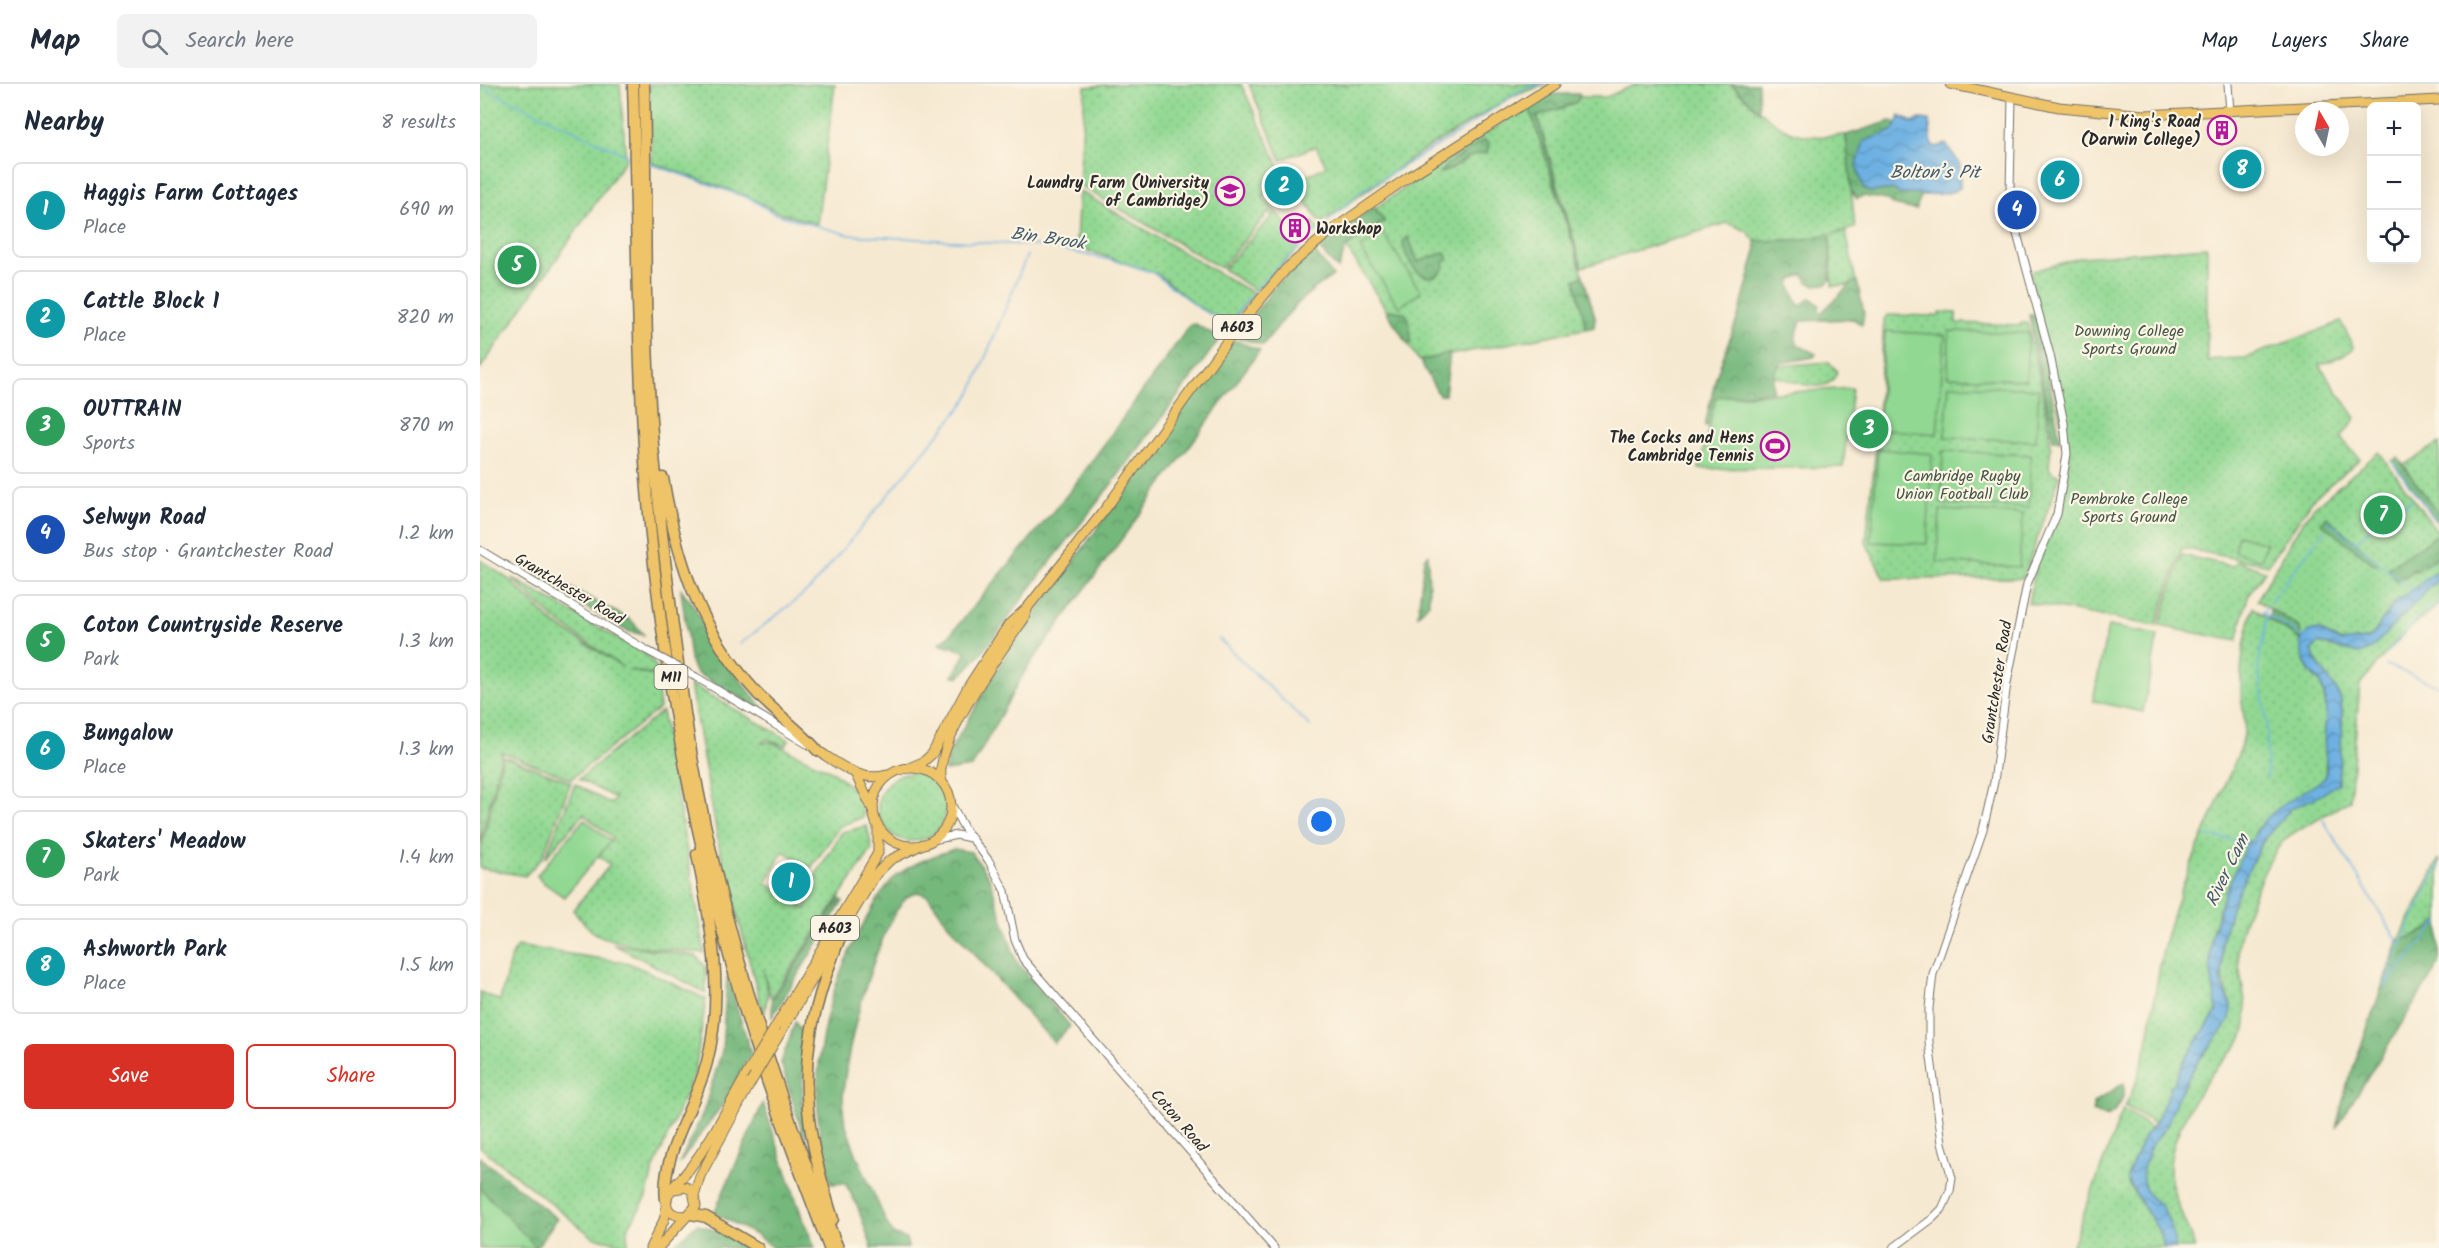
<!DOCTYPE html>
<html lang="en">
<head>
<meta charset="utf-8">
<style>
	body { margin:0; font-family:Kalam,sans-serif; background:#f2f2f3; color:#1f2937 }
	.controls { position:absolute; right:18px; top:18px; display:grid; overflow:hidden; border-radius:9px; box-shadow:0 6px 24px #0002 }
	.controls button { width:54px; height:54px; display:grid; place-items:center; padding:0; border:0; border-bottom:2px solid #e0e1e3; background:#fff; color:#1f2937; font:30px sans-serif }
	.compass { position:absolute; left:1815px; top:18px; width:54px; height:54px; border-radius:50%; background:#fff; box-shadow:0 6px 24px #0002; rotate:351deg }
	.you { position:absolute; left:842px; top:738px; width:21px; height:21px; margin:-15px; border:4px solid #fff; border-radius:50%; background:#1a73e8; box-shadow:0 0 0 9px #1a73e833 }
	.badge { display:grid; place-items:center; width:39px; height:39px; border-radius:50%; background:#d93025; color:#fff; font-size:20px; font-weight:700 }
	.pin { position:absolute; translate:-50% -50%; border:3px solid #fff; box-shadow:0 2px 6px #0006 }
	.list { margin:0; padding:0; list-style:none }
	h2 { display:flex; justify-content:space-between; align-items:center; height:78px; margin:0; padding:0 24px; font-size:26px }
	h2 small { font-size:20px; font-weight:400; color:#747a83 }
	.list li { display:grid; grid-template-columns:39px 1fr auto; gap:18px; align-items:center; box-sizing:border-box; height:96px; margin:0 12px 12px; padding:0 12px; border:2px solid #e0e1e3; border-radius:9px }
	.list b { display:block; font-size:22px; white-space:nowrap }
	.list p { margin:0; font-size:20px; white-space:nowrap; color:#747a83 }
	.list em { font-size:20px; font-style:normal; color:#747a83 }
	.actions { display:flex; gap:12px; padding:18px 24px }
	.actions a { flex:1; padding:14px 0; border:2px solid #d93025; border-radius:9px; text-align:center; font-size:21px; color:#d93025 }
	.actions .main { background:#d93025; color:#fff }
	.icon { flex:none; width:33px; height:33px; fill:none; stroke:currentColor; stroke-width:2; stroke-linecap:round; stroke-linejoin:round }
	.map { position:relative; flex:none; width:1959px; height:1164px; overflow:hidden }
	header { display:flex; align-items:center; gap:36px; box-sizing:border-box; height:84px; padding:0 30px; background:#fff; border-bottom:2px solid #e0e1e3 }
	header strong { font-size:28px }
	nav { display:flex; gap:33px; margin-inline-start:auto; font-size:21px }
	.search { width:420px; height:54px; background:#f2f2f3; display:flex; align-items:center; gap:15px; box-sizing:border-box; padding:0 21px; border-radius:9px; color:#747a83; font-size:22px }
	main { display:flex }
	aside { flex:1; background:#fff }
	.map>svg:first-child { display:block }
</style>
</head>
<body>
<header>
<strong>Map</strong>
<div class="search"><svg class="icon" aria-label="search" viewBox="0 0 24 24"><circle cx="10" cy="10" r="6"/><path d="M15 15l6 6"/></svg>Search here</div>
<nav><a>Map</a><a>Layers</a><a>Share</a></nav>
</header>
<main>
<aside>
<h2>Nearby<small>8 results</small></h2>
<ul class="list">
<li><span class="badge" style="background:#0f9aa8">1</span><div><b>Haggis Farm Cottages</b><p>Place</p></div><em>690 m</em></li>
<li><span class="badge" style="background:#0f9aa8">2</span><div><b>Cattle Block 1</b><p>Place</p></div><em>820 m</em></li>
<li><span class="badge" style="background:#2e9e5b">3</span><div><b>OUTTRAIN</b><p>Sports</p></div><em>870 m</em></li>
<li><span class="badge" style="background:#1a4fb4">4</span><div><b>Selwyn Road</b><p>Bus stop · Grantchester Road</p></div><em>1.2 km</em></li>
<li><span class="badge" style="background:#2e9e5b">5</span><div><b>Coton Countryside Reserve</b><p>Park</p></div><em>1.3 km</em></li>
<li><span class="badge" style="background:#0f9aa8">6</span><div><b>Bungalow</b><p>Place</p></div><em>1.3 km</em></li>
<li><span class="badge" style="background:#2e9e5b">7</span><div><b>Skaters' Meadow</b><p>Park</p></div><em>1.4 km</em></li>
<li><span class="badge" style="background:#0f9aa8">8</span><div><b>Ashworth Park</b><p>Place</p></div><em>1.5 km</em></li>
</ul>
<div class="actions"><a class="main">Save</a><a>Share</a></div>
</aside>
<div class="map">
<svg width="1959" height="1164" viewBox="0 0 1959 1164">
	<defs>
		<pattern id="green-dots" width="8" height="8" patternUnits="userSpaceOnUse" patternTransform="scale(1.5)"><rect width="8" height="8" fill="#91d892"/><path d="M2 2h.1M6 6h.1" fill="none" stroke="#7dba7e" stroke-width="1.8" stroke-linecap="round"/></pattern>
		<pattern id="forest-crowns" width="20" height="18" patternUnits="userSpaceOnUse" patternTransform="scale(1.5)"><rect width="20" height="18" fill="#74b87c"/><path d="M2 6a3 3 0 1 1 6 0M12 15a3 3 0 1 1 6 0" fill="none" stroke="#5f9666"/></pattern>
		<pattern id="water-waves" width="16" height="10" patternUnits="userSpaceOnUse" patternTransform="scale(1.5)"><rect width="16" height="10" fill="#6db1e3"/><path d="M0 5q4-4 8 0t8 0" fill="none" stroke="#5a90b8"/></pattern>
	</defs>
	<rect width="100%" height="100%" fill="#fcf5e5"/>
	<filter id="ink" filterUnits="userSpaceOnUse"><feTurbulence type="fractalNoise" baseFrequency=".0167" numOctaves="2"/><feDisplacementMap in="SourceGraphic" scale="12" xChannelSelector="R" yChannelSelector="G"/><feConvolveMatrix kernelMatrix="1 2 1 2 8 2 1 2 1" color-interpolation-filters="sRGB"/></filter>
	<filter id="wash" filterUnits="userSpaceOnUse"><feTurbulence type="fractalNoise" baseFrequency=".008" numOctaves="4" result="noise"/><feDisplacementMap in="SourceGraphic" scale="24" xChannelSelector="R" yChannelSelector="G"/><feGaussianBlur stdDeviation="1.35" result="paint"/><feColorMatrix in="noise" values="0 0 0 0 0 0 0 0 0 0 0 0 0 0 0 0 0 1.4 0 .05"/><feComposite in="paint" operator="in"/></filter>
	<g filter="url(#wash)">
		<rect width="100%" height="100%" fill="#f6e9d1"/>
		<!-- green -->
		<path fill="url(#green-dots)" stroke="#5e825e" stroke-width="1.5" d="M0,0H140L146,75L0,285Z
			M169,0H355L337,140L297,128L266,112L172,79Z
			M639,0H761L805,95L783,113L813,148L823,140L827,143L833,138L839,145L776,207L743,185L793,131L788,129L741,184L599,101L605,3Z
			M769,0H1067L1031,13L941,68L841,139L813,99L846,82L836,62L801,76Z
			M1157,0H1252C1257,8 1265,13 1272,20C1307,52 1319,55 1366,51L1375,144L1352,150L1366,148L1376,197L1369,201L1352,202L1350,150L1321,156L1275,157L1267,147L1247,139L1102,183L1057,31C1070,26 1092,25 1100,13H1126Z
			M1049,21L1103,192L1115,233L1114,243L939,277L866,163L904,138L895,124Z
			M599,107L774,210L750,240L718,223L677,190L603,165L596,158Z
			M1727,163V278L1735,275L1765,274L1861,238L1874,264L1863,272L1839,281L1876,334L1861,354L1880,375L1833,415L1788,481L1702,464L1676,542L1548,519L1556,481L1576,439L1586,404L1589,376L1550,188L1602,173Z
			M1460,228L1476,229V239L1542,241V238H1546L1548,243L1561,299L1571,362L1569,383L1572,389L1580,392L1543,494L1404,495L1386,458L1396,362L1404,236L1407,231L1460,232Z
			M1349,278L1357,287C1350,315 1311,296 1293,292L1298,282Z
			M1959,359V432L1924,381Z
			M1899,368L1959,450L1908,485L1917,497L1921,491L1938,486L1959,471V486L1914,519L1893,551L1887,555L1861,558L1839,546L1820,558C1823,572 1826,590 1840,597L1848,628L1845,694L1777,744L1772,757H1768C1768,766 1740,824 1735,839C1724,869 1735,897 1737,927L1705,975L1675,1040L1645,1022C1674,970 1671,906 1687,850C1700,801 1722,756 1741,709C1748,693 1757,676 1762,659C1768,640 1761,622 1761,604C1760,576 1766,550 1773,523L1789,536L1820,544L1777,516L1818,445L1833,424Z
			M1702,471L1751,482L1758,477L1785,487L1768,512L1757,557L1679,542Z
			M0,476L30,496L73,539L143,583L75,536L32,494L167,571L177,584L179,591L148,586L176,592L180,624L91,695L22,668L0,760Z
			M1959,494V520L1917,556L1880,600L1870,716C1850,729 1827,739 1808,753C1788,768 1759,842 1758,868C1758,891 1770,924 1765,945C1762,962 1743,975 1733,988C1714,1015 1684,1061 1691,1096C1695,1119 1707,1141 1715,1164H1695C1696,1135 1662,1118 1662,1090C1662,1069 1676,1058 1686,1042C1691,1033 1693,1021 1698,1012C1715,981 1734,951 1751,921C1742,901 1740,881 1742,858C1745,826 1784,744 1810,725C1824,715 1842,711 1858,699C1859,678 1865,633 1860,614C1854,595 1836,585 1832,566L1838,559L1879,570Z
			M210,600L309,656L306,662L287,655L282,659L292,658L353,688L380,711L383,733L360,742L331,784L303,767L286,799L326,825L327,820L321,816L362,748L387,742L392,765L291,914L283,885L288,909L284,932L239,762Z
			M182,627L225,869C199,867 132,863 112,847C105,841 99,833 93,826L130,781L118,771L133,754L103,730L65,774L95,700L131,720L135,714L99,695Z
			M23,672L91,698L62,774L45,792L0,784V769Z
			M398 723a34 34 0 1 1 68 0a34 34 0 1 1-68 0Z
			M1959,775V836L1950,845L1918,858Z
			M133,860L216,872L226,883V909Z
			M37,862L149,879L226,915L215,988L174,1084L165,1116L147,1145L148,1161L113,1153L0,1063V908L20,917L30,876Z
			M1643,1025L1671,1044L1665,1051L1647,1098L1682,1151L1684,1164H1591Z"/>
		<!-- forest -->
		<path fill="url(#forest-crowns)" stroke="#507254" stroke-width="1.5" d="M1252,0H1278L1279,27Z
			M1065,10H1100L1097,18L1057,33L1101,184L1050,26L1049,21Z
			M1411,37L1419,39L1412,47L1384,60C1381,72 1372,85 1383,96V104L1390,108L1414,105L1425,111L1439,109L1441,112L1436,126L1413,121L1408,116L1383,112L1377,115L1371,107L1366,51Z
			M1003,56L1009,59L1007,69C983,70 980,85 960,89L965,82Z
			M894,122L904,137L866,163L858,185L838,164Z
			M1350,150V196L1346,200L1334,201L1327,198L1324,190L1311,196L1310,201L1319,222L1331,214L1340,222L1338,226L1341,229L1372,199L1377,197L1384,229L1382,241L1373,235L1321,237L1315,255L1318,261L1336,270L1334,273L1300,279L1293,292V307L1237,313L1231,341L1225,342L1236,293L1260,227L1276,167L1275,157L1321,156Z
			M928,152L938,178L965,168L968,175L964,179L965,183C947,209 924,178 923,157Z
			M835,168L853,192C822,210 804,234 783,261L756,253L798,199Z
			M1103,192L1115,233L1114,243L1106,245L1095,196Z
			M911,226L925,229L929,235L931,258L927,259L907,228Z
			M1549,231H1555L1560,246L1580,356H1573Z
			M715,240L740,254C683,334 623,412 561,490C534,524 511,562 479,593L473,592L487,568L459,559L469,552L591,406L710,241Z
			M753,256L780,266L545,587L492,683L465,687L470,667L526,571Z
			M970,269L965,311H959L940,277Z
			M1918,374L1959,431V440L1912,377Z
			M1847,433L1899,479L1895,481L1841,439Z
			M1959,450V471L1938,486L1933,485L1926,494L1921,492L1917,498L1908,484Z
			M948,471L949,519L938,531L944,474Z
			M59,487L151,536L164,551L147,547L52,492Z
			M201,505L215,524L237,568L289,631L215,588L210,575Z
			M1790,525L1820,544L1821,556L1789,536Z
			M474,765L491,768L509,793L536,877L590,942L574,959L468,840L448,812L438,808C434,810 429,811 426,814C396,844 356,992 364,1033C371,1065 394,1108 407,1140L413,1150L426,1155L428,1164H392L377,1121L365,1099L351,1100C323,1012 340,916 385,837C393,823 402,806 413,795C429,780 453,772 474,765Z
			M360,815L363,817L292,933V916Z
			M1959,836V880L1856,1044L1866,1004L1918,858L1949,845Z
			M247,892L271,969L245,1017L199,1080L223,1029L242,967Z
			M315,938L325,953L322,1011L327,1063L301,979Z
			M1644,999C1646,1012 1638,1027 1627,1033L1613,1027V1019Z
			M283,1019L322,1133L335,1164H293L276,1151L234,1129Z
			M0,1073L77,1135L56,1164L0,1156Z
			M217,1140L243,1149L268,1164H190Z"/>
		<!-- pitch -->
		<path fill="#91d892" stroke="#5e825e" stroke-width="1.5" d="M903,149L941,208L919,223L880,164Z
			M1405,247L1465,251L1457,350L1398,345Z
			M1469,247L1548,249L1546,296L1468,293Z
			M1469,301L1559,305L1556,357L1465,353Z
			M1372,304L1363,383L1219,385L1236,313Z
			M1398,365L1452,370L1447,460L1391,458Z
			M1463,367L1551,371L1548,424L1461,420Z
			M1460,426L1543,430L1539,483L1457,478Z
			M1758,451L1786,459L1781,476L1754,467Z
			M1628,542L1678,551L1663,628L1613,617Z
			M104,735L131,757L84,813L61,797L57,791Z
			M0,1104L56,1163V1164H0Z"/>
		<!-- water -->
		<path fill="url(#water-waves)" stroke="#4c6e87" stroke-width="1.5" d="M1420,31L1433,39L1440,35L1449,36L1452,61L1456,63L1466,60L1480,80V104C1466,112 1456,109 1441,112L1439,109L1421,111L1413,105L1390,108L1383,104L1377,81L1384,57L1412,47L1418,39Z
			M1959,486V494L1891,565L1879,570L1839,559L1832,566C1836,585 1854,595 1860,614C1865,633 1859,678 1858,699L1841,711L1810,725L1782,758L1752,821L1742,857V902L1751,921L1750,936L1717,979L1698,1012L1687,1041L1668,1067L1669,1072C1659,1084 1661,1104 1672,1115C1673,1115 1679,1120 1680,1120C1687,1129 1695,1153 1695,1164H1684C1681,1144 1667,1130 1658,1113C1654,1105 1647,1101 1647,1092L1665,1051L1675,1040L1690,1006L1689,1002L1693,1000L1705,975L1737,927L1730,882L1731,854L1743,814L1768,757H1772C1785,724 1818,714 1845,694C1848,684 1846,677 1845,667C1842,638 1852,629 1840,597C1827,590 1820,570 1821,556L1828,548L1839,546L1861,558L1887,555L1893,551L1914,519Z"/>
		<g fill="none" stroke-linecap="round" stroke-linejoin="round">
			<!-- stream -->
			<path stroke="#6db1e3" stroke-width="1.5" d="M0,2L150,73
				M168,79L271,115L295,130L370,151L565,162L649,180L673,189L720,225L748,239L791,189L882,107L978,49L1033,11L1048,3L1061,1
				M1911,376L1959,441
				M1848,437L1931,505
				M1875,458L1911,428L1933,416
				M1791,517L1845,446
				M1787,531L1783,529L1788,522
				M739,555L830,642
				M260,560L330,505L482,322L491,309L547,171
				M1908,568L1942,530L1959,518
				M1906,581L1959,602
				M1787,695V640L1778,585L1787,531L1823,553
				M1843,736L1920,861
				M1727,752L1767,758
				M1959,781L1920,862L1904,904L1959,837"/>
		</g>
	</g>
	<g filter="url(#ink)">
		<g fill="none" stroke-linecap="round" stroke-linejoin="round">
			<!-- minor casing -->
			<g stroke="#726e65" stroke-width="9">
				<path id="minor" d="M1748,0L1750,28
					M0,466L166,566
					M216,593L327,660
					M470,718L484,744L509,777L525,807L535,856L543,875L794,1164
					M452,756L477,751L490,754
					M1413,1164L1452,1135L1462,1125L1470,1107L1472,1094L1462,1059L1449,958V924L1453,890L1503,746L1514,698L1527,599L1547,500L1577,430L1587,370L1584,339L1570,271L1533,135L1530,106L1532,13"/>
			</g>
			<!-- major casing -->
			<g stroke="#726e65" stroke-width="11">
				<path id="major" d="M1470,0L1579,23L1665,31L1959,16
					M337,666C359,680 380,699 407,691
					M429,684L443,678L452,670L488,603L529,540L548,523L626,424L755,246L806,185L848,149L930,92L1075,0
					M393 723a39 39 0 1 1 78 0a39 39 0 1 1-78 0Z
					M376,691L393,726
					M462,698C451,662 522,566 544,535L548,523
					M296,942L398,769V741
					M299,951L396,790L410,776L443,760
					M215,1109L220,1092L271,998
					M208,1131C197,1134 184,1128 187,1115C188,1105 201,1096 206,1089C231,1058 250,1019 270,985
					M170,1164L184,1136L187,1121
					M178,1164L216,1122L213,1107L206,1103L194,1105"/>
			</g>
			<!-- highway casing -->
			<g stroke="#726e65" stroke-width="13">
				<path id="highway" d="M153,0C158,163 156,327 175,489C194,655 230,820 281,979C302,1041 326,1103 349,1164
					M164,0C167,127 162,256 175,382C184,473 195,565 209,655C237,829 293,1001 358,1164
					M183,394C197,476 219,546 277,609C295,629 319,645 337,666
					M186,1116C180,1071 216,1022 227,978C245,907 231,840 217,770
					M211,1130L226,1133L278,1164
					M353,1135C317,1020 316,964 361,851"/>
			</g>
			<!-- minor -->
			<use href="#minor" stroke="#fff" stroke-width="7"/>
			<!-- major -->
			<use href="#major" stroke="#efc469" stroke-width="9"/>
			<!-- highway -->
			<use href="#highway" stroke="#efc469" stroke-width="10"/>
			<!-- minor-bridge casing -->
			<g stroke="#726e65" stroke-width="9" stroke-linecap="butt">
				<path id="minor-bridge" d="M166,566L216,593"/>
			</g>
			<!-- major-bridge casing -->
			<g stroke="#726e65" stroke-width="11" stroke-linecap="butt">
				<path id="major-bridge" d="M270,985L296,942
					M271,998L299,951"/>
			</g>
			<!-- minor-bridge -->
			<use href="#minor-bridge" stroke="#fff" stroke-width="7"/>
			<!-- major-bridge -->
			<use href="#major-bridge" stroke="#efc469" stroke-width="9"/>
		</g>
	</g>
	<!-- icons -->
	<defs>
		<g id="building-ring" transform="scale(1.5)"><circle r="9.5" fill="#fcf5e5" stroke="#b5179e" stroke-width="1.5"/><path d="M-4-6H4V6H1V3H-1V6H-4ZM-2.5-4.3h1.7v1.8h-1.7ZM.8-4.3h1.7v1.8H.8ZM-2.5-1h1.7V.8h-1.7ZM.8-1h1.7V.8H.8Z" fill="#b5179e"/></g>
		<g id="university-ring" transform="scale(1.5)"><circle r="9.5" fill="#fcf5e5" stroke="#b5179e" stroke-width="1.5"/><path d="M0-5L7-2L0 1L-7-2ZM-4 1L0 2.5L4 1V4Q0 6-4 4Z" fill="#b5179e"/></g>
		<g id="stadium-ring" transform="scale(1.5)"><circle r="9.5" fill="#fcf5e5" stroke="#b5179e" stroke-width="1.5"/><path d="M0-5a6.5 5 0 1 0 0 10a6.5 5 0 1 0 0-10ZM-3.5-1.8h7v3.6h-7Z" fill="#b5179e"/></g>
	</defs>
	<g fill-rule="evenodd">
		<use href="#building-ring" x="1742" y="46"/>
		<use href="#university-ring" x="750" y="107"/>
		<use href="#building-ring" x="815" y="144"/>
		<use href="#stadium-ring" x="1295" y="362"/>
	</g>
	<g text-anchor="middle" stroke-width="4.5" stroke-linejoin="round" paint-order="stroke">
		<!-- shield labels -->
		<g fill="#fcf5e5" stroke="#6a6863" stroke-width="1.5">
			<rect x="733" y="231" width="48" height="24" rx="4.5"/>
			<rect x="174.5" y="581" width="33" height="24" rx="4.5"/>
			<rect x="331" y="832" width="48" height="24" rx="4.5"/>
		</g>
		<g font-size="15" font-weight="bold" fill="#2b2b2b">
			<text x="757" y="248">A603</text>
			<text x="191" y="598">M11</text>
			<text x="355" y="849">A603</text>
		</g>
		<!-- poi labels -->
		<g font-size="16" font-weight="bold" fill="#2b2b2b" stroke="#fcf5e5" text-anchor="end">
			<text x="1721" y="43">1 King's Road<tspan x="1721" dy="18">(Darwin College)</tspan></text>
			<text x="729" y="104">Laundry Farm (University<tspan x="729" dy="18">of Cambridge)</tspan></text>
			<text x="836" y="150" text-anchor="start">Workshop</text>
			<text x="1274" y="359">The Cocks and Hens<tspan x="1274" dy="18">Cambridge Tennis</tspan></text>
		</g>
		<!-- park labels -->
		<g font-size="16" fill="#445645" stroke="#fcf5e5">
			<text x="1649" y="252">Downing College<tspan x="1649" dy="18">Sports Ground</tspan></text>
			<text x="1482" y="397">Cambridge Rugby<tspan x="1482" dy="18">Union Football Club</tspan></text>
			<text x="1649" y="420">Pembroke College<tspan x="1649" dy="18">Sports Ground</tspan></text>
		</g>
		<!-- street labels -->
		<g font-size="16" fill="#2b2b2b" stroke="#fcf5e5">
			<text transform="translate(90 504) rotate(31)" y="6">Grantchester Road</text>
			<text transform="translate(1516 598) rotate(-81)" y="6">Grantchester Road</text>
			<text transform="translate(700 1036) rotate(49)" y="6">Coton Road</text>
		</g>
		<!-- water labels -->
		<g font-size="18" font-style="italic" fill="#425a6b" stroke="#fcf5e5">
			<text x="1455" y="94">Bolton’s Pit</text>
			<text transform="translate(568 154) rotate(8)" y="6">Bin Brook</text>
			<text transform="translate(1747 786) rotate(-64)" y="6">River Cam</text>
		</g>
	</g>
</svg>
<div class="controls">
<button>+</button>
<button>−</button>
<button><svg class="icon" aria-label="locate" viewBox="0 0 24 24"><circle cx="12" cy="12" r="6"/><path d="M12 2v4M12 18v4M2 12h4M18 12h4"/></svg></button>
</div>
<svg class="compass" viewBox="-18 -18 36 36"><path d="M0-13l5 13h-10z" fill="#e53935"/><path d="M0 13l5-13h-10z" fill="#747a83"/></svg>
<div class="you"></div>
<div class="pin badge" style="left:311px;top:798px;background:#0f9aa8">1</div>
<div class="pin badge" style="left:804px;top:102px;background:#0f9aa8">2</div>
<div class="pin badge" style="left:1389px;top:345px;background:#2e9e5b">3</div>
<div class="pin badge" style="left:1537px;top:126px;background:#1a4fb4">4</div>
<div class="pin badge" style="left:37px;top:181px;background:#2e9e5b">5</div>
<div class="pin badge" style="left:1580px;top:96px;background:#0f9aa8">6</div>
<div class="pin badge" style="left:1903px;top:431px;background:#2e9e5b">7</div>
<div class="pin badge" style="left:1762px;top:85px;background:#0f9aa8">8</div>
</div>
</main>
</body>
</html>
